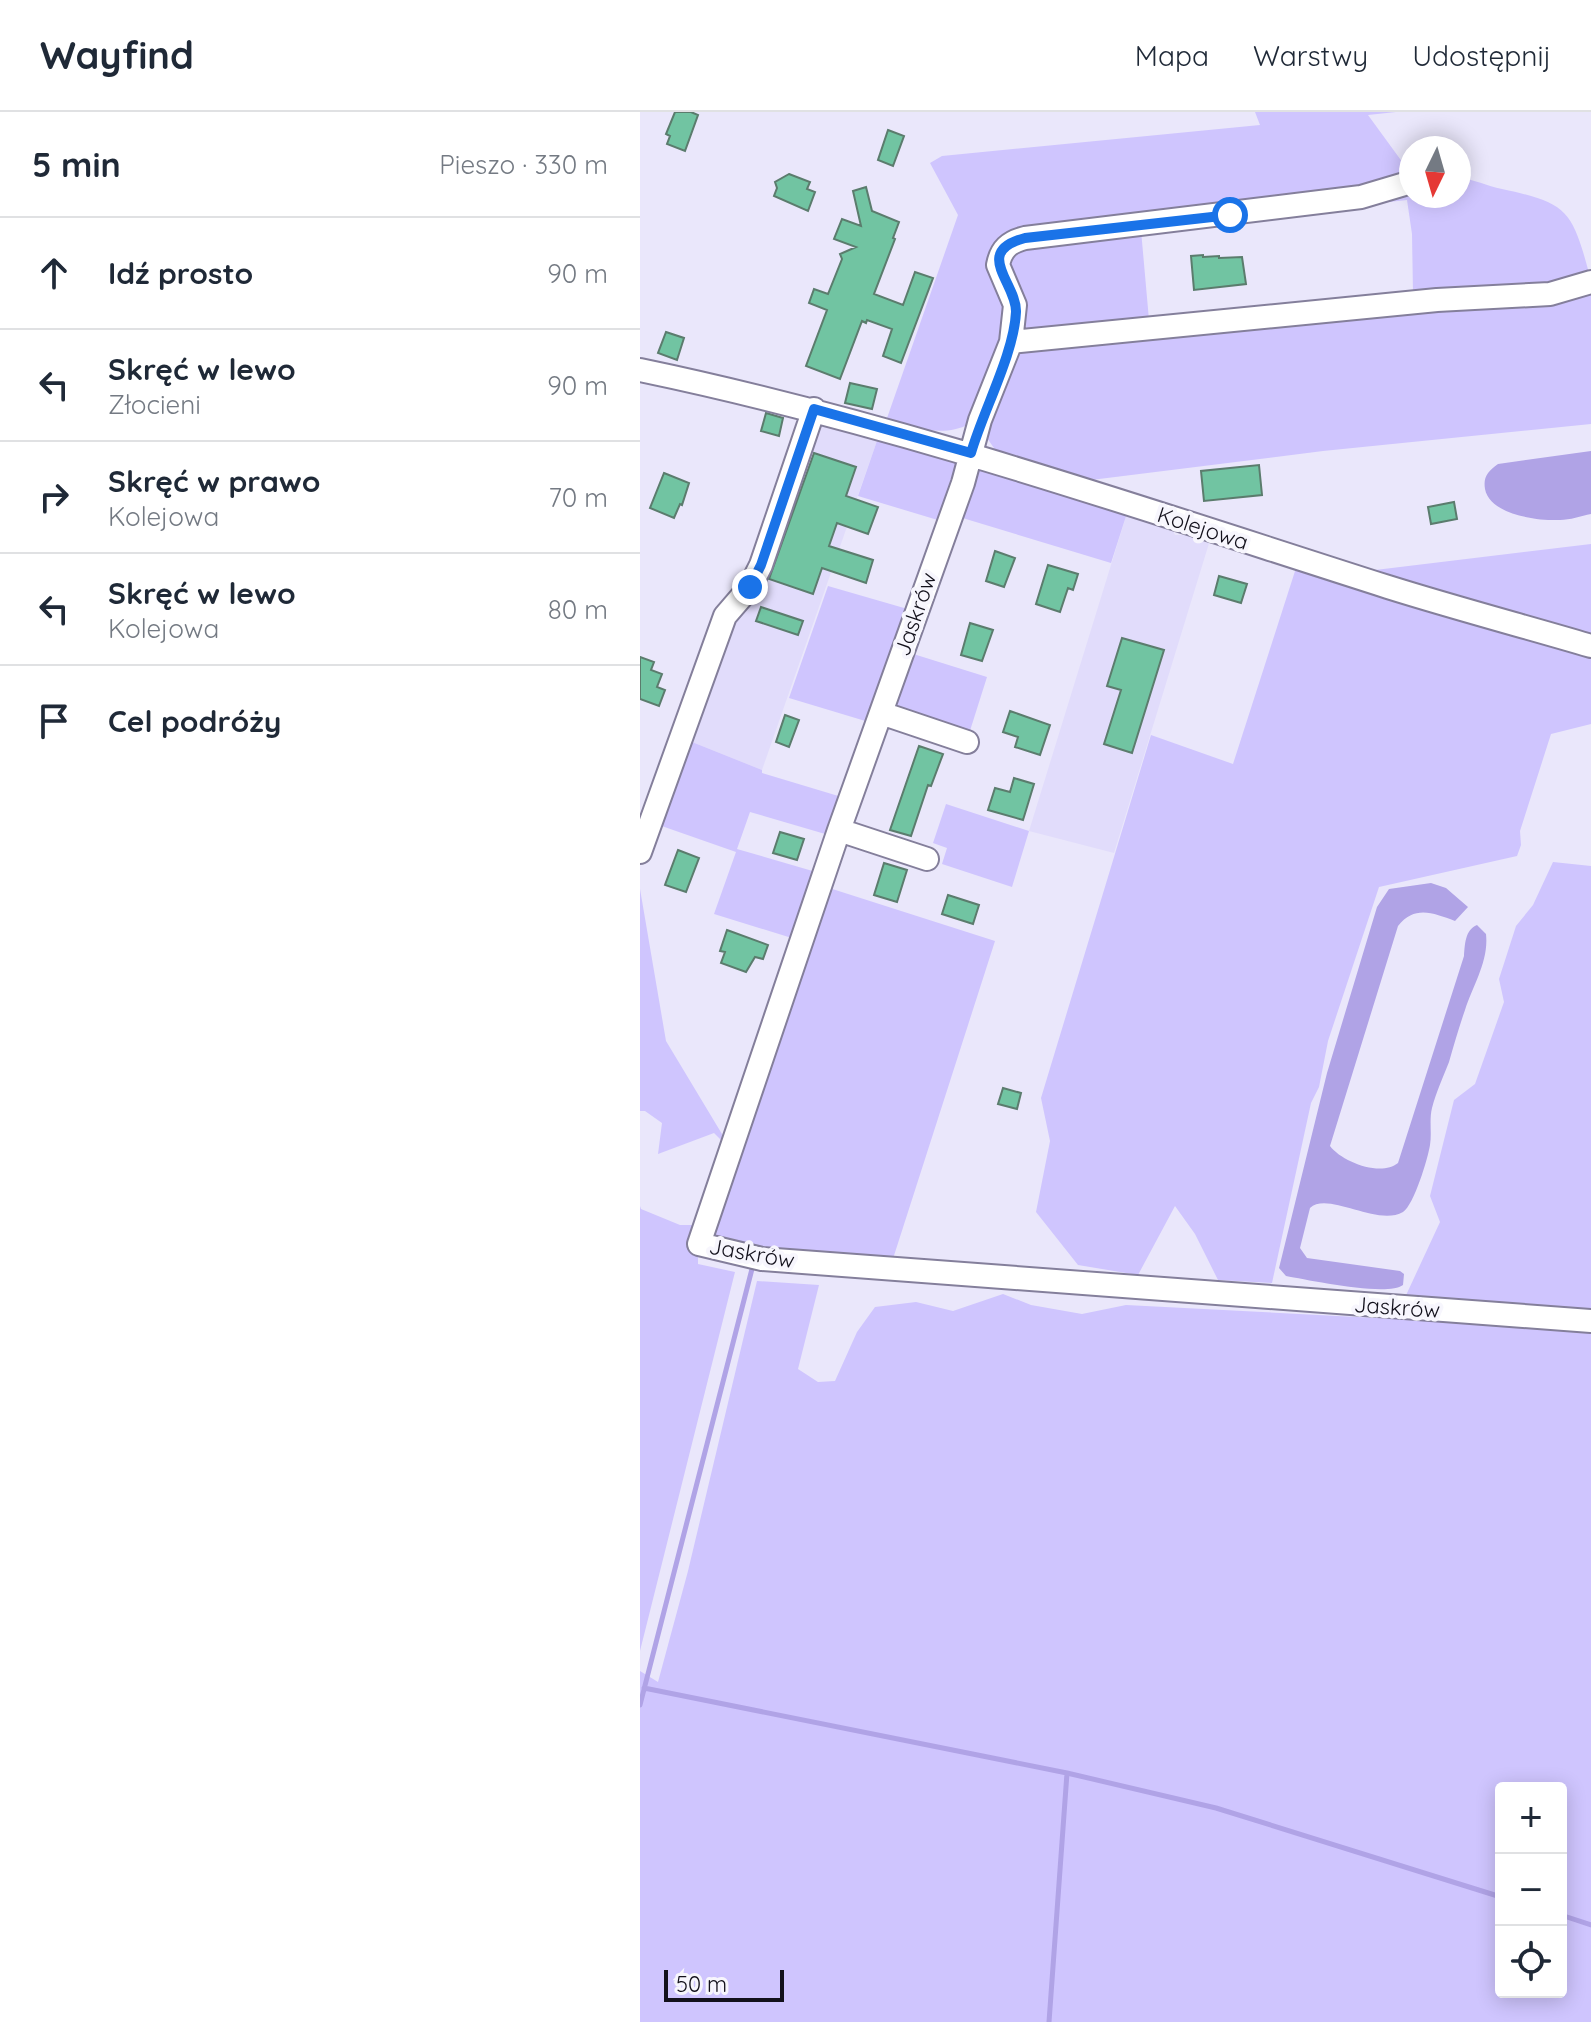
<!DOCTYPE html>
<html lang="pl">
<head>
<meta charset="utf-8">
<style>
	body { margin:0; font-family:Quicksand,sans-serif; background:#f2f2f3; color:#1f2937 }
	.controls { position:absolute; right:24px; bottom:24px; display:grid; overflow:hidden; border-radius:8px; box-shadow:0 4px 20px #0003 }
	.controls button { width:72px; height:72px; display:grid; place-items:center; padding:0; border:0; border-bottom:2px solid #e0e1e3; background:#fff; color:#1f2937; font:40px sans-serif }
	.compass { position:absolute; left:759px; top:24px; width:72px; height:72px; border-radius:50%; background:#fff; box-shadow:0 4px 20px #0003; rotate:185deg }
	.scale { position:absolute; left:24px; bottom:20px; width:120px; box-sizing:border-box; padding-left:8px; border:4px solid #13111c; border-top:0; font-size:22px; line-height:28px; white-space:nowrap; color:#13111c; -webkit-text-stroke:6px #f7f6fd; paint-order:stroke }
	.stop { position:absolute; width:24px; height:24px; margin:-18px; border:6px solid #1a73e8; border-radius:50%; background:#fff }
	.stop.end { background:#1a73e8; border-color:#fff; box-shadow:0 2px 8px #0008 }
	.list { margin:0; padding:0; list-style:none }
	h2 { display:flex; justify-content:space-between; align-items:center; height:104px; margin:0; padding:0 32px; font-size:34px }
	h2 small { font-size:26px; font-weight:400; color:#747a83 }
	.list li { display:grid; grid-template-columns:52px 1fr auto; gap:24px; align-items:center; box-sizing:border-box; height:112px; padding:0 32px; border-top:2px solid #e0e1e3 }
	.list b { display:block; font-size:30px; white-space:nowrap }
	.list p { margin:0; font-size:26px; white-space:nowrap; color:#747a83 }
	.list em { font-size:26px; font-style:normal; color:#747a83 }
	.icon { flex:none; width:44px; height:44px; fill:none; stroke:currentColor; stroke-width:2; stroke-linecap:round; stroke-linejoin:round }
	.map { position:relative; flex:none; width:951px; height:1910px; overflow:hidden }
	header { display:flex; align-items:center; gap:48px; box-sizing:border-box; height:112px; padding:0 40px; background:#fff; border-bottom:2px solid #e0e1e3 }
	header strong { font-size:38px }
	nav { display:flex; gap:44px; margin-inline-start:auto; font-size:28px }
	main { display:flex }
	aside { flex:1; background:#fff }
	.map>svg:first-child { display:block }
</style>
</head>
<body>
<header>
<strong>Wayfind</strong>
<nav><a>Mapa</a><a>Warstwy</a><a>Udostępnij</a></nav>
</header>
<main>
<aside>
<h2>5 min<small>Pieszo · 330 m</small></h2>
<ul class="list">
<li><svg class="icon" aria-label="ahead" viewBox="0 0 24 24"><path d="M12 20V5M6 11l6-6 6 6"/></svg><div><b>Idź prosto</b></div><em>90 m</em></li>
<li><svg class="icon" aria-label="left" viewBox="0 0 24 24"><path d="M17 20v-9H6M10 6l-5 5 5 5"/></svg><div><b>Skręć w lewo</b><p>Złocieni</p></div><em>90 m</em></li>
<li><svg class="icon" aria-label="right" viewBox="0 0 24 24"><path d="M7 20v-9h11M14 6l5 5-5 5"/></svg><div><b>Skręć w prawo</b><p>Kolejowa</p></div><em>70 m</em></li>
<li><svg class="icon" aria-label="left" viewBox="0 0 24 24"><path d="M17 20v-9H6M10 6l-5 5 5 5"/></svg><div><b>Skręć w lewo</b><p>Kolejowa</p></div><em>80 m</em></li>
<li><svg class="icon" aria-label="arrive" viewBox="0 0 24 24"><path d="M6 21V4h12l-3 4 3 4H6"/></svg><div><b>Cel podróży</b></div></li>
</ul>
</aside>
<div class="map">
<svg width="951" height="1910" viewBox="0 0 951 1910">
	<rect width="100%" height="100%" fill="#eae7fb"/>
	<!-- built -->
	<path fill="#e1dcfb" d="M178,306L239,323L122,658L47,628L74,555Z
		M487,401L531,415L535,423H555L570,428L474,741L389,719Z"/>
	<!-- green -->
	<path fill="#cfc5fe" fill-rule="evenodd" d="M615,0H756L728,3L771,62L741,75L368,127L366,182L367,217L329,312C304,326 271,315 246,309L318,103L290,51L302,44L620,13Z
		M819,66C834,67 847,74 862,77C927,91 932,98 949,161L922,174L773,181L772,122L767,88L722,93L771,77V84H819Z
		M501,118L509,208L379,221L365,158L369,139Z
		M951,175V312L683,339L443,369L356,339L347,326V313L355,284L381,240L389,236L863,194Z
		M239,323L320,351L301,409L218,384Z
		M335,351L487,401L471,451L316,404Z
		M951,432V527L727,459Z
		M656,456L951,545V612L911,622L880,719L881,733L877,744L739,775L688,929L679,975L671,991L632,1171L578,1168L555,1122L535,1094L498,1163L438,1153L396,1100L410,1029L401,986L511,623L593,652Z
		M188,474L271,498L232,611L149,586Z
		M267,540L347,565L328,625L252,599Z
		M47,628L122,658V661L205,686L192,724L110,700L97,737L176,760L155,827L74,802L96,740L16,712Z
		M306,692L389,719L372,775L302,752L307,736L293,731Z
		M913,750L951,754V1910H0V1559L18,1570L48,1459L117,1169L179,1173L158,1257L178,1270L195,1269L217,1220L235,1195L276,1190L313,1199L363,1182L391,1193L442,1202L486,1193L755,1207L800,1110L790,1084L814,988L835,972L864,890L859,867L876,814L893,793ZM861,1676H921V1880H861Z
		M183,774L355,829L250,1156L58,1142V1152L95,1160L0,1539V1094L1,1097L40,1113H67L91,1038L74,1021L18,1042L22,1011L5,999H0V777L26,929L91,1037Z"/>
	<!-- water -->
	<path fill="#b0a3e6" d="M951,339V402C941,404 930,408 920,408C898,409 850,403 845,377C843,365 848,359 858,352Z
		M791,771L806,776L828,795L815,809C793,801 775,793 758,814L690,1034C702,1050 741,1065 758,1051L824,844C825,832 825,818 837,813L846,822C849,849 833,873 825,898C819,915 814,933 809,950C803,965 796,981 792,996C789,1008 792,1021 790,1033C788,1046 774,1093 763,1100C737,1115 688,1079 670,1096L660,1136L667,1146L760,1159L764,1162L763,1173C747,1185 669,1168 646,1164L639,1156L642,1144L687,961L737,795L749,777Z"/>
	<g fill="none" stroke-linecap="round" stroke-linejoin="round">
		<!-- stream -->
		<path stroke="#b0a3e6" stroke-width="5" d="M4,1576L427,1661L576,1696L861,1785
			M0,1593L113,1153
			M921,1803L951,1813
			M409,1910L427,1661"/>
	</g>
	<!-- building -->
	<path fill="#71c4a2" stroke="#5b7c6d" stroke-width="2" d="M35,0H51L58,3L45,39L27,32L30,24L26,22Z
		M248,18L264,24L253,54L238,48Z
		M149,62L170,70L167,77L175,80L168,99L134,84L137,76L135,70Z
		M226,75L232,99L259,110L253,126L255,127L234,182L263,193L275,160L293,166L261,251L243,244L252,217L227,208L226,211L222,209L200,267L166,254L187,198L169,191L174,177L188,182L202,147L200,142L216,135L194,127L202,107L221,114L213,79Z
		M563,143V145L579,144V146L602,145L606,172L554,178L551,144Z
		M26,220L44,226L37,248L18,241Z
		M210,271L237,277L232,297L205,291Z
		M126,301L143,306L139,324L121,319Z
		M174,341L216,355L206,384L238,395L228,422L197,411L189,434L233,448L226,471L182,456L173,482L129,467Z
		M619,353L622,383L564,389L561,359Z
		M24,361L49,371L42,393L40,392L34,406L10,396Z
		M814,390L817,407L791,412L788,395Z
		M355,439L375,446L364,475L346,469Z
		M408,453L438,462L433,478L428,476L420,500L396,492Z
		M579,464L607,472L601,491L574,483Z
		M121,495L163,509L158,523L116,509Z
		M330,511L353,518L342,549L321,543Z
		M482,526L524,538L492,641L464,632L481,578L467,574Z
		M0,545L14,550L11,558L22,562L17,575L25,578L19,594L0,587Z
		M370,599L410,613L400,643L375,635L378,625L363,620Z
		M145,603L159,608L149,635L136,630Z
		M279,634L303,642L291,674L288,673L271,724L250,718Z
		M374,666L394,672L383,708L348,698L355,676L370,680Z
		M140,720L164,727L157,748L133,741Z
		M38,738L59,746L46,780L25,773Z
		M244,751L267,758L257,790L234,783Z
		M308,783L339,793L333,812L302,802Z
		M87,818L128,833L123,847L115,845L106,860L81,851L85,840L80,839Z
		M363,976L381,981L377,997L358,992Z"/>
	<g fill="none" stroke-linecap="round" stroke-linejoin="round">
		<!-- minor casing -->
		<g stroke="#847f9b" stroke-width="26">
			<path id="minor" d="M768,71L721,85L385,126C369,130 361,137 358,153L375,193L371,230L340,308L323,371L199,718L59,1132L122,1147L951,1209
				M371,230L797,188L910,182L951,170
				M0,258C255,311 500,396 748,475C815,496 883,514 951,534
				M241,601L327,630
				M199,718L287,747
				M0,740L85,504L110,475L121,453L174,297"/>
		</g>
		<!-- minor -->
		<use href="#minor" stroke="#fff" stroke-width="22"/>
	</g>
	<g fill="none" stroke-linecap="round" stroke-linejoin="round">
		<!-- route -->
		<path stroke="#1a73e8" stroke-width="10" d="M110,475L121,453L174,297L331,341C343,299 374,242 376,200C377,171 332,140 385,126L590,103"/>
	</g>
	<g text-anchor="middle" stroke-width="8" stroke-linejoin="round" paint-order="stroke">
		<!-- street labels -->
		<g font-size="22" fill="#13111c" stroke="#f7f6fd">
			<text transform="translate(563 416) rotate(18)" y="8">Kolejowa</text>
			<text transform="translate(275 502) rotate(-71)" y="8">Jaskrów</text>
			<text transform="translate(112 1141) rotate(10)" y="8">Jaskrów</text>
			<text transform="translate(757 1195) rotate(4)" y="8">Jaskrów</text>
		</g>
	</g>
</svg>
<div class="controls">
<button>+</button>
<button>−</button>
<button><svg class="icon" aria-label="locate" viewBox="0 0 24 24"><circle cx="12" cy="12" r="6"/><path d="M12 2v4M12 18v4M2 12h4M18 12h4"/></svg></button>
</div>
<svg class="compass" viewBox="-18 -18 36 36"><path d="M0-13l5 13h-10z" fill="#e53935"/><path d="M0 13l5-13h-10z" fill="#747a83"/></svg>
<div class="scale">50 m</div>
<div class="stop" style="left:590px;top:103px"></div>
<div class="stop end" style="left:110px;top:475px"></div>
</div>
</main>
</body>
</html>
